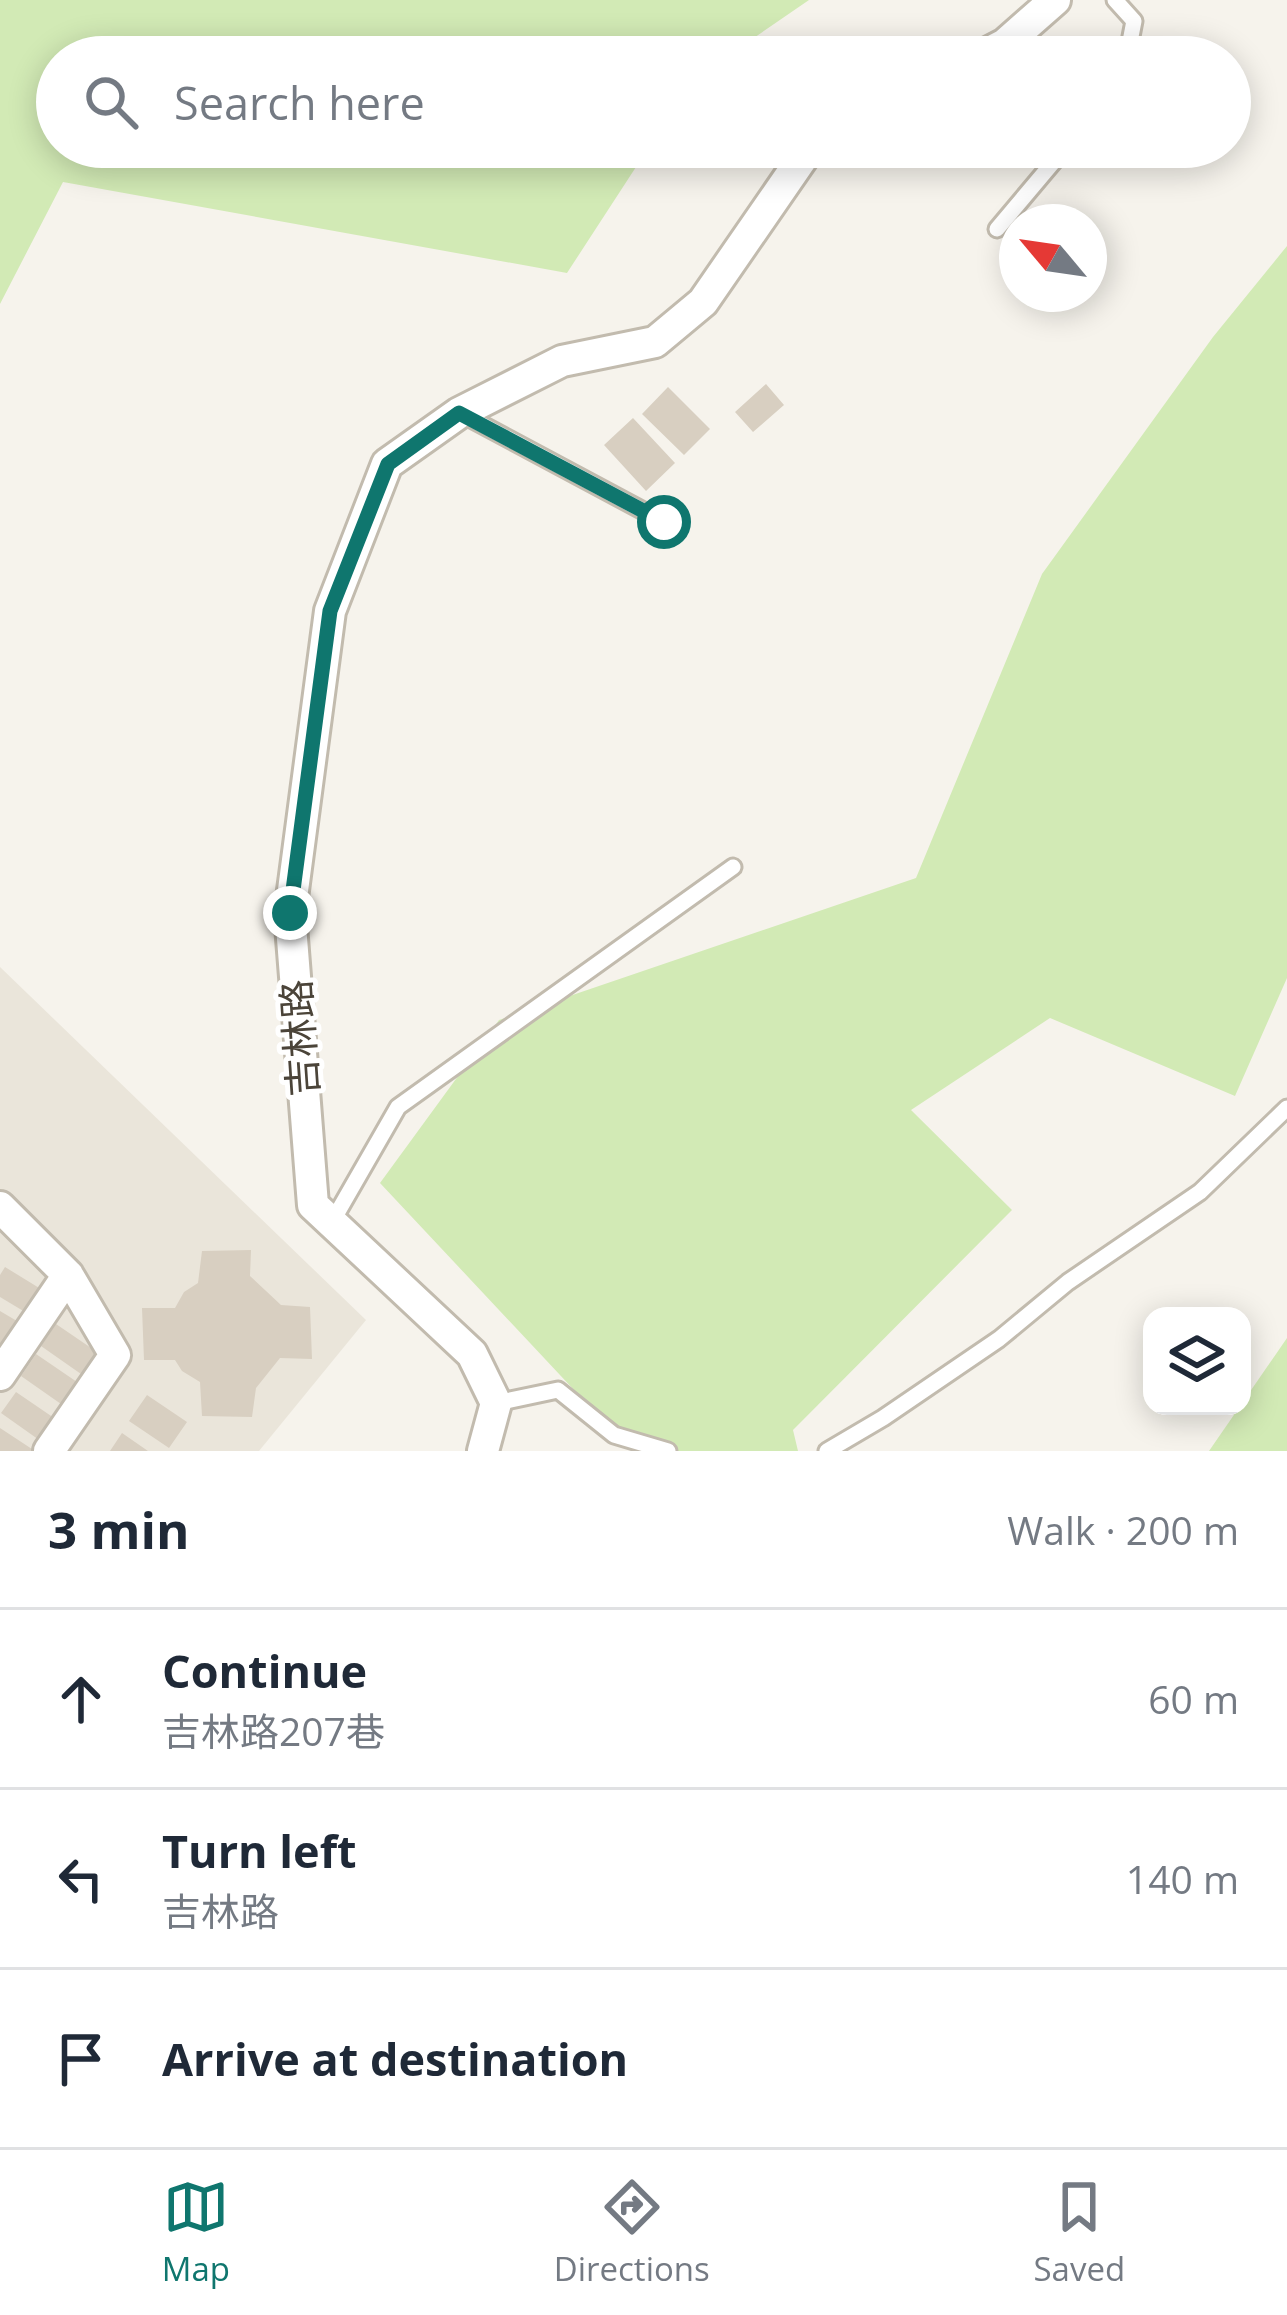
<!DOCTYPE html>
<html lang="en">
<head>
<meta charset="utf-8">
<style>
	body { margin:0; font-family:"Open Sans","Noto Sans TC",sans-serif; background:#f6f6f7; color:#1f2937 }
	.controls { position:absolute; right:36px; bottom:36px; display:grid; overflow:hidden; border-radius:24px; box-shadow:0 6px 30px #0003 }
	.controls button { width:108px; height:108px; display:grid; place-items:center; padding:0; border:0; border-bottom:3px solid #e0e1e3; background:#fff; color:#1f2937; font:60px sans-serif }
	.compass { position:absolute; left:999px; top:204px; width:108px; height:108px; border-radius:50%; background:#fff; box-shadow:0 6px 30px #0003; rotate:299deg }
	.stop { position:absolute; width:36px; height:36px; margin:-27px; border:9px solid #0f766e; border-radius:50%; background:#fff }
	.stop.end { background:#0f766e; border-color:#fff; box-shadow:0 3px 12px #0008 }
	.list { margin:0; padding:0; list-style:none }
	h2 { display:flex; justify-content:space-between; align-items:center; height:156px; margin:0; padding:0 48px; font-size:51px }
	h2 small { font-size:39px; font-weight:400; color:#747a83 }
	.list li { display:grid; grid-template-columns:78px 1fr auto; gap:36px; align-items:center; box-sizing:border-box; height:180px; padding:0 48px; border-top:3px solid #e0e1e3 }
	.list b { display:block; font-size:45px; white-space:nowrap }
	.list p { margin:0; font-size:39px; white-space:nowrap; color:#747a83 }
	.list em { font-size:39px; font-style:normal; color:#747a83 }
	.icon { flex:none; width:66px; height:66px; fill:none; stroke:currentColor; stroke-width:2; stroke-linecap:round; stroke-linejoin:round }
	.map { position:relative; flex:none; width:1287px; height:1451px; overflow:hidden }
	.search { position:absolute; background:#fff; box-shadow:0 6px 30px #0003; left:36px; right:36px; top:36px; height:132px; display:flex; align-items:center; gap:30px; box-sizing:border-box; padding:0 42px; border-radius:66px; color:#747a83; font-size:45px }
	.sheet { height:696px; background:#fff }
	nav { display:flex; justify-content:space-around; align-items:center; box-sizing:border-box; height:168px; border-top:3px solid #e0e1e3; background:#fff; font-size:33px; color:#747a83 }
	nav a { display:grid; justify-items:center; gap:6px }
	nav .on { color:#0f766e }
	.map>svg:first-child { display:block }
</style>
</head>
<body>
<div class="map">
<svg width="1287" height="1451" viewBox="0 0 1287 1451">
	<rect width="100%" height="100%" fill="#f6f3ec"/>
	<!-- residential -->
	<path fill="#eae5da" d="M0,967L366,1320L259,1451H0Z"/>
	<!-- green -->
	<path fill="#d2eab5" d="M0,0H809L726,57H57V147H649L567,273L63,182L0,304Z
		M1287,246V978L1235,1096L1050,1018L911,1110L1012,1210L793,1430L798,1451H636L619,1438L380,1183L499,1020L916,878L1042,574L1213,337Z
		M1287,1338V1451H1209Z"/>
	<!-- building -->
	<path fill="#d8cfc1" d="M766,384L784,405L753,432L735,412Z
		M668,387L710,429L684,455L642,414Z
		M633,418L675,463L646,491L604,445Z
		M251,1250L250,1276L281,1305L310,1307L312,1359L280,1358L256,1388L252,1417L202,1416L200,1382L182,1371L175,1360H144L142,1308H175L184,1292L198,1283L202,1251Z
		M5,1267L49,1294L35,1318L0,1297V1275Z
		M0,1311L22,1324L7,1348L0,1343Z
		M56,1324L97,1352L81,1374L41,1346Z
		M36,1354L77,1382L61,1404L21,1376Z
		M16,1392L57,1420L42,1442L1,1413Z
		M147,1395L187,1422L169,1448L129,1421Z
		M0,1428L35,1451H0Z
		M122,1433L148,1451H110Z"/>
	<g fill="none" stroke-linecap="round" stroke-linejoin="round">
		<!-- lane casing -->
		<g stroke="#c2bbae" stroke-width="21">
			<path id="lane" d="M1115,0L1134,21L1127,57
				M997,229L1066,147
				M462,414L664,522
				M332,1222L398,1107L733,867
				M496,1403L558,1390L614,1435L668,1451
				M827,1451L883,1418L999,1339L1068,1282L1200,1192L1287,1108"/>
		</g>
		<!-- street casing -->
		<g stroke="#c2bbae" stroke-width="36">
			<path id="street" d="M980,57L1005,44L1055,0
				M0,1207L68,1275L115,1355L49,1451
				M0,1375L68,1275
				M483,1451L496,1403L472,1354L313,1205L290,913L330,611L387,464L459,413L562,361L655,342L703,302L810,147"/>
		</g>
		<!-- lane -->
		<use href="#lane" stroke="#fff" stroke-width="15"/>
		<!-- street -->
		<use href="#street" stroke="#fff" stroke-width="30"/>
	</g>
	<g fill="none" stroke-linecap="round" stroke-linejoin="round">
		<!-- route -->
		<path stroke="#0f766e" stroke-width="15" d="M290,913L330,611L388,464L459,413L664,522"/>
	</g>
	<g text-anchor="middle" stroke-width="10" stroke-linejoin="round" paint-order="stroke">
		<!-- street labels -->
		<g font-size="39" fill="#4b4439" stroke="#fff">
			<text transform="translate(300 1038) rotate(-94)" y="14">吉林路</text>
		</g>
	</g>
</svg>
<div class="controls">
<button><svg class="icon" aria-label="layers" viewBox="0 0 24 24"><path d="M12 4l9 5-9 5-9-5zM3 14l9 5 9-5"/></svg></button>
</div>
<svg class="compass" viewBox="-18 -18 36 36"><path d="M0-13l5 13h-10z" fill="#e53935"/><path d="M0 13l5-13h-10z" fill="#747a83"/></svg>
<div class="stop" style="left:664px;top:522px"></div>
<div class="stop end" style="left:290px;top:913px"></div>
<div class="search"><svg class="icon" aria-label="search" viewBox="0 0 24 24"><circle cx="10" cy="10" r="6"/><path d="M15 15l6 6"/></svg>Search here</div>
</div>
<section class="sheet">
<h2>3 min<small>Walk · 200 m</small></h2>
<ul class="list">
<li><svg class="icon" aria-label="ahead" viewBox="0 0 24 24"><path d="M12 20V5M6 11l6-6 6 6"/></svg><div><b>Continue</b><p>吉林路207巷</p></div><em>60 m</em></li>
<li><svg class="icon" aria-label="left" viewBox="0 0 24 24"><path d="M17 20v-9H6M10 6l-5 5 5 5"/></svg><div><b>Turn left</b><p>吉林路</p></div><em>140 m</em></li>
<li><svg class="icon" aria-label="arrive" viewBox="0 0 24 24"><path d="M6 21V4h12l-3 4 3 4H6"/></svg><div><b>Arrive at destination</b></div></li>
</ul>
</section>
<nav>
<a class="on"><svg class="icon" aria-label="map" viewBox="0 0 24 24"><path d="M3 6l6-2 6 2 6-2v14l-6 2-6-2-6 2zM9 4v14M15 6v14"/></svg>Map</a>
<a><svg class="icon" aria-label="directions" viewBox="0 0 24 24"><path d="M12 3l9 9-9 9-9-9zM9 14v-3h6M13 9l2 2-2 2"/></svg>Directions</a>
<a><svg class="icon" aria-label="saved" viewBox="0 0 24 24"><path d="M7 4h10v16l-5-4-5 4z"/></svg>Saved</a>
</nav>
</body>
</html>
